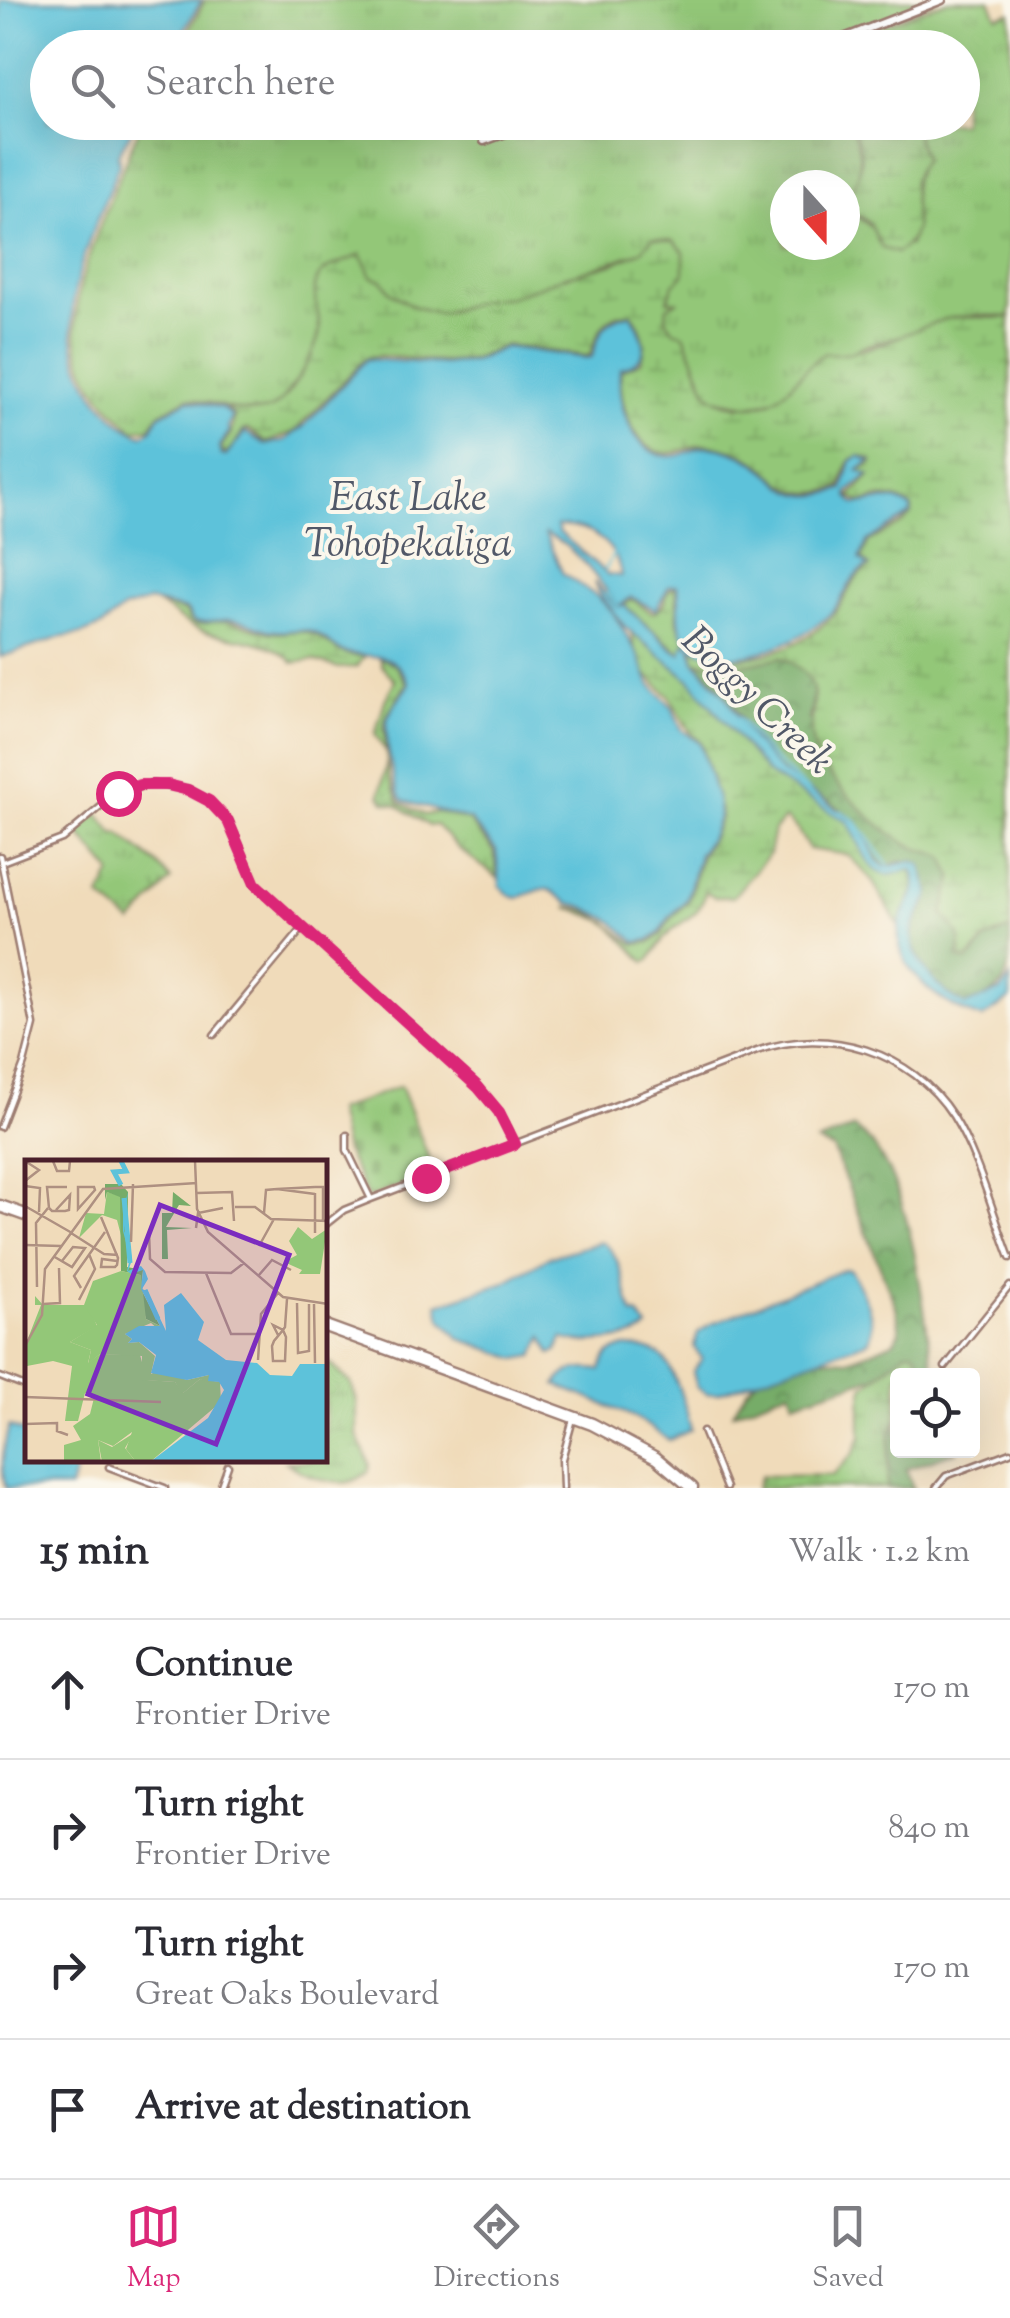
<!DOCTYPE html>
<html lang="en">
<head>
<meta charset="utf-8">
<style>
	body { margin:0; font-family:"Sorts Mill Goudy",serif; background:#f7f7f7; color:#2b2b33 }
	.controls { position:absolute; right:30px; bottom:30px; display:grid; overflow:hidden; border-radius:10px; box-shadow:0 10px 40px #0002 }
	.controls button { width:90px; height:90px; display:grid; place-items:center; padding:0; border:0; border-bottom:2px solid #e1e1e2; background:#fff; color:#2b2b33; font:50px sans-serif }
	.compass { position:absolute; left:770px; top:170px; width:90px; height:90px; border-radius:50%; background:#fff; box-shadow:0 10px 40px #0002; rotate:159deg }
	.stop { position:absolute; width:30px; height:30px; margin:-22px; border:8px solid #db2777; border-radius:50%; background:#fff }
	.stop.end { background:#db2777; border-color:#fff; box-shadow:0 2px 10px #0008 }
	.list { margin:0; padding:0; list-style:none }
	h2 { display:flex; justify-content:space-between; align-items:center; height:130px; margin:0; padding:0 40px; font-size:42px }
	h2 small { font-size:32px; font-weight:400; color:#7c7c81 }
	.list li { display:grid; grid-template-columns:65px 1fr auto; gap:30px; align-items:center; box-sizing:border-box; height:140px; padding:0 40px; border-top:2px solid #e1e1e2 }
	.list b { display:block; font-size:38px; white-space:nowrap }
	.list p { margin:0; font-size:32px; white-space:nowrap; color:#7c7c81 }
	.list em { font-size:32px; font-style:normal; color:#7c7c81 }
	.icon { flex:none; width:55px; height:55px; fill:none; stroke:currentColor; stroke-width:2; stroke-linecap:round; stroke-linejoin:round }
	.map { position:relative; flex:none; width:1010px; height:1488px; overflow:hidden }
	.search { position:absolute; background:#fff; box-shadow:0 10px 40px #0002; left:30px; right:30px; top:30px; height:110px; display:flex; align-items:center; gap:25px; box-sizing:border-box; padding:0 35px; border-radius:55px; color:#7c7c81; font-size:38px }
	.sheet { height:690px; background:#fff }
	nav { display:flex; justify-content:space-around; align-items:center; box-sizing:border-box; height:140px; border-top:2px solid #e1e1e2; background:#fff; font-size:28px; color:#7c7c81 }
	nav a { display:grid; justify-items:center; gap:5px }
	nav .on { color:#db2777 }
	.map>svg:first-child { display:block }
</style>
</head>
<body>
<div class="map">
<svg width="1010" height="1488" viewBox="0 0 1010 1488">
	<defs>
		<pattern id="grass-tufts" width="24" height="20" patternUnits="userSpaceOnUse" patternTransform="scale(2.5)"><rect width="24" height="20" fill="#93c778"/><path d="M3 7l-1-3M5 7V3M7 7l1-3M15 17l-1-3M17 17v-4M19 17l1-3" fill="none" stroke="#80aa68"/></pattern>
		<pattern id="forest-crowns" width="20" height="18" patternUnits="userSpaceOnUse" patternTransform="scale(2.5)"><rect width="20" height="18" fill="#76ac68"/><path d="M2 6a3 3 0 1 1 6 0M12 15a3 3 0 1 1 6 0" fill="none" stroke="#638b56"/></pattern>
		<pattern id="wetland-marsh" width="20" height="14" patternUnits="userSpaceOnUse" patternTransform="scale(2.5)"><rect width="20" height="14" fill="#93c778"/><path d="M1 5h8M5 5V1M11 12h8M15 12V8" fill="none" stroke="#80aa68"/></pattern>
		<pattern id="cemetery-stones" width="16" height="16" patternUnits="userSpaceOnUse" patternTransform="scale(2.5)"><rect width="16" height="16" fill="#93c778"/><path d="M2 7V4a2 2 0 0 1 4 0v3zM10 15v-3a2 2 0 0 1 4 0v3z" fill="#80aa68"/></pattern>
	</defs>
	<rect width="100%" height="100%" fill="#fbf7ec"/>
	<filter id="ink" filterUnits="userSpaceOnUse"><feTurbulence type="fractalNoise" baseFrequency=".01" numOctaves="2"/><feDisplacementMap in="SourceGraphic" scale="20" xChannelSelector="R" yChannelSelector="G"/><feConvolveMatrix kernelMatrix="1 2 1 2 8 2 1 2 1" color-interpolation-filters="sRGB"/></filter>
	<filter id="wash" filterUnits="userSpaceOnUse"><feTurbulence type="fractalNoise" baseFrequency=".0048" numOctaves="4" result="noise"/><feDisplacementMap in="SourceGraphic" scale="40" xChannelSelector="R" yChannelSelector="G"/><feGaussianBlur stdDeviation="2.25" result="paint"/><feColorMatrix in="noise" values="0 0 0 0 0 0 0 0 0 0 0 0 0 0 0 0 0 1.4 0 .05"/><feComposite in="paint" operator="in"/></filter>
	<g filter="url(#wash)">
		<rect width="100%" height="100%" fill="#f0dbba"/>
		<!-- grass -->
		<path fill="url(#grass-tufts)" stroke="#6e7352" stroke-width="2.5" d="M205,0H936L812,47L179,48Z
			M948,0H990L997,16L1010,12V317L976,315L861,347L775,399L751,406L714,399L707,392L684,335L674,331L666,320L667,307L674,302L668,301L673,285L640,252L510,297L486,299L439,314L413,306L390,292L382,280L371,277L361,255L334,266L315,286C316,301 320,317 319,332C318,350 284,409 264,411C240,414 211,403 188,398L158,415L150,428L134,430C56,365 68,308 101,223C114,189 127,155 142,123H529L483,143L542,123H847C862,139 860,163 858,183L845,197V185H785V245H845V208C857,222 873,219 877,240L909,245C924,212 901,189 924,159L916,137L919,123L962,122V48L895,47L869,40L854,47H824Z
			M97,812L115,835L118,833L156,863L171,880L132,923L100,897L112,873L77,831Z"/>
		<!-- forest -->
		<path fill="url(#forest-crowns)" stroke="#60664a" stroke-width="2.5" d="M781,657C813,673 819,684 809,718L853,799L910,846L944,857L953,878L943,912L959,930L962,942L974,955L986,939L1010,929C1010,976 1010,991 966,1005C941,995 904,955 913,926C916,919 922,911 926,904L903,861L885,867C870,854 868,834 855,821C833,799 799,791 777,768C747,735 730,690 695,662L741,665Z
			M854,1128C914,1166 921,1309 935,1375H921L923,1371L906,1352L875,1377L794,1402L790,1390L733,1413L746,1390L758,1379L817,1358L848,1360L873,1351L893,1342L900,1332L896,1307L833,1149L817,1142Z
			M897,1416L898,1450L958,1451L906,1469L913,1488H887L890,1434Z"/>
		<!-- wetland -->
		<path fill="url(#wetland-marsh)" stroke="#6e7352" stroke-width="2.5" d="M847,123H919L916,137L924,159C894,197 938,225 897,253L882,248L869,222L845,208V197C865,180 865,143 847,123Z
			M653,238L674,241L684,252V275L673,285L668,300L677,301L667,307L666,320L674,331L684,334L707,392C715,400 725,404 737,405C785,413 793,372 825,353C864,358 908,330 946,319C968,313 988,320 1010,317V929L986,939L967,961L959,959C964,930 956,934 943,912L953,878L944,857C932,851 919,851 907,844C876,826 842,793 822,764C790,717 845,689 781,657L741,665L695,662L693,648C737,671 807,650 837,610C848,596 853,574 870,567L862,558L868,542L901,524L912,514V508C896,494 880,496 862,503L850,496L870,476L859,470L872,463V460C848,449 846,468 841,487C778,509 782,465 731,450C722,448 711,443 701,445C681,449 669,460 649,447C627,431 619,396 621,370L641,362C649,344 642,329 632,313C605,312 597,332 590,355L586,356L506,345L474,359L443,362L381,356L367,357L294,432L266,443L249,430H244L229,453H222V445L231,433L234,415L222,406L207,402C225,407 250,415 268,410C286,406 320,346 320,328C319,312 309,288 320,275C329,264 349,262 361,254L371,277L382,280L390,292L413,306L440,314L486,299L510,297L566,276L612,264L640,252Z
			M676,586L678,623L687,642L681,654L624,605L632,599L651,612H656L663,605L668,591Z
			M157,604L186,612L192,622C204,627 209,620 222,621C239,621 252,629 268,632C280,635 289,630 300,631C328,634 332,658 365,656L357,667L339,668L313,660L293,663C278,639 223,639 198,629C183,623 171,611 157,604Z
			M632,633L690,680L768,774L847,822L856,832L868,861L889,875L912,869L916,886L899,926L871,879L848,855L809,849L797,829L785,818L774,830L769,854L733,897H715L705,891C704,914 683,919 669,933C661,941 655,951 650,960L645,962L607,922L567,907C598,908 611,930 635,944L651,942L662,934L670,919L689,900L701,855L712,838L721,815L701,742L690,732L669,696L646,674L634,646Z
			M380,657L396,665L407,683L386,717L384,727L389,777L400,803L425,815L438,812L469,821L494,851L498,878L458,848L436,825L429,826L397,805L384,802L380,795L388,755L375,734L385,700L395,680L382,666Z
			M914,1351C920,1359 925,1366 921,1375L898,1376L897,1416L890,1434L887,1488H756L761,1476L833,1475L854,1453L861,1436V1403L864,1387L906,1352Z
			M325,1359L351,1383L357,1402V1435L370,1465L368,1472C363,1475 358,1479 352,1481C335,1488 300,1473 286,1462L325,1460Z"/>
		<!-- cemetery -->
		<path fill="url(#cemetery-stones)" stroke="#6e7352" stroke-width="2.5" d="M400,1086L435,1173L368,1198L345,1151L336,1111Z"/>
		<!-- water -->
		<path fill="#5dc2da" stroke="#547082" stroke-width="2.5" fill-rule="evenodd" d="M0,0H202L174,47L48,48V122L136,123L118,154L119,164C91,241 39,329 101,403C112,416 127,431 143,435L150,431L159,416L188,400L222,408L232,416L228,427L229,432L219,447L221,455L226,456L245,432L266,445L285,440L303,427L367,359L444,364L474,361L505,347L587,358L592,357C599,333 604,318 631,314C646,339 654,359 620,369C616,400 630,451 666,456C680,458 691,449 703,447C714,445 731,451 741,455C786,475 782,510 843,489L851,461L859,456L871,461L858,470L869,475L848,492V497L855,504C879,504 887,492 911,508V514L867,541L860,559L869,566C851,572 845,599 831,613C803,643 715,680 685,638C674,622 682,601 677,585L669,586L656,610L631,597L619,607C601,583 573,543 545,534L563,574L598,597L612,611L639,656L650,684L672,707L682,730L700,743L717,799L719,815L711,837L699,854L687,899L669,918L660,933L650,940L636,942L611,920L582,906L569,903L550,890L542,889L517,898L510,896L500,886L496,850L470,820L403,801C393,788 383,731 388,717C393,705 403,695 409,683C392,646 374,661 344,652C332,648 325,636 312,632C298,627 288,633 274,631C261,630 250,622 237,620C221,617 206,626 193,621L187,610L149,601L123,609L102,626L82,634L62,637L0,657ZM557,526C589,525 617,543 621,576L607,574L559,532Z
			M594,582L618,608L624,605L673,649L681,654L684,644L690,645L695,662L725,695L753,740L779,770L859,824L877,860L885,867L913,861L921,864L930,893C926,906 916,916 913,929C907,957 942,995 966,1005L1001,991L1010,978V999L983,1018C946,1009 893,971 899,927C901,906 924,892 912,869C905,870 896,875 888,875C865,873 859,836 847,822L768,774L690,680L625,627L598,592Z
			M601,1242C623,1253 624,1293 633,1315L637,1314L648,1328C635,1341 579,1346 563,1338L557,1351L551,1354L543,1337L534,1356L517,1359L460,1339L441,1318L438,1304L505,1282L549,1257Z
			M845,1269L850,1270C862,1291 878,1317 869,1341L718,1393L707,1394L697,1387L693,1372L702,1359L694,1347L698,1333L711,1324Z
			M625,1347C637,1347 655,1349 664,1359C675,1370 688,1414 691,1430L669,1440L635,1417L556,1385C565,1367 583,1368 601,1370C605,1355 609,1352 625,1347Z
			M9,1426L27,1433L28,1460L78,1461L70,1488H6C0,1468 3,1448 9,1426Z"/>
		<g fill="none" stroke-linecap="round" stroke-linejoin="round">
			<!-- stream -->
			<path stroke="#5dc2da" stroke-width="2.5" d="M605,570L615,551
				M607,592L620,609
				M739,718L771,757L809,792
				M841,811L855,820L888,865"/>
		</g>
	</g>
	<g filter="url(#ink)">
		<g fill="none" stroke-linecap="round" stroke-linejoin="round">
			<!-- minor casing -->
			<g stroke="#9d7d72" stroke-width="9">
				<path id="minor" d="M0,856L34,1025L24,1064L0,1127
					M2,862L62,839L109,800L128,789L153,784L188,789L209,801L229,821L255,884L479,1087L499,1112L515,1144
					M214,1035L302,929
					M347,1135V1150L371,1199
					M325,1225L344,1210L371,1199L757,1051C828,1025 912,1052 953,1116C978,1156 993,1214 1010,1258
					M945,1367L1010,1286
					M0,1377L28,1388
					M703,1431L726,1488
					M109,1467L165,1488
					M220,1488L228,1466
					M563,1488L562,1459L573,1419
					M936,1488L946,1476L1010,1452"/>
			</g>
			<!-- tertiary casing -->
			<g stroke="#9d7d72" stroke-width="11">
				<path id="tertiary" d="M818,48L942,0
					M484,141L536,122"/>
			</g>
			<!-- primary casing -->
			<g stroke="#9d7d72" stroke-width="15">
				<path id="primary" d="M0,1206L28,1216
					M325,1326L592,1424L656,1458L692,1488"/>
			</g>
			<!-- minor -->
			<use href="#minor" stroke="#fff" stroke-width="4"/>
			<!-- tertiary -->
			<use href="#tertiary" stroke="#fff" stroke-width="6"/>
			<!-- primary -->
			<use href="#primary" stroke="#fff" stroke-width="10"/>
		</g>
	</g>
	<g fill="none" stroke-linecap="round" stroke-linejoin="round" filter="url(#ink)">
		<!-- route -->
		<path stroke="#db2777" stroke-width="12" d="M118,793L140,785H168L188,790L209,801L228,821L255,884L478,1087L499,1112L515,1144L426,1178"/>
	</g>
	<g text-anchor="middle" stroke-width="8" stroke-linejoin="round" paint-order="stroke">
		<!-- water labels -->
		<g font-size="40" font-style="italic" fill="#515868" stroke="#fbf7ec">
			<text x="408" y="510">East Lake<tspan x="408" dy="46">Tohopekaliga</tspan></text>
			<text transform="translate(759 699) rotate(44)" y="14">Boggy Creek</text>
		</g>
	</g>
	<!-- overview -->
	<g transform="translate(25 1160)">
		<rect width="302" height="302" fill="#f0dbba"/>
		<path d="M82,32L95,36L99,87L92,60L77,55L54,78L61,53L79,54ZM10,136L18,145H63L72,166L45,182L66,190L63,203L75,194L115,195L122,220L150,222L158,233L175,219L195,222L196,242L125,302H111L101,289L107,272L88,286L73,280L76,302H39V285L56,280L48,266L65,254L69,238L60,233L53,261H40L47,206L28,201L2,206L0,237V186L16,145H10Z" fill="#93c778"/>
		<path d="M80,24H96L103,32L102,107L118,110L116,129L135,166L121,159L113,129L115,115L96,111L95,37L82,32L80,40ZM148,32L166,46L154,45L141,67L167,68L142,70L143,99H137V53H147Z" fill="#76ac68"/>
		<path d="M273,67L287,79L302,69L295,114H274L277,110L259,102L272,95L264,81ZM96,111L116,115L121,159L135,166L141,176L126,163L100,174L107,179L103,183L114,182L130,196L126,214L134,210L162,220L184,215V223L175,219L157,234L150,222L117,220V196L75,194L63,204L66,190L45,182L72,165L59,145L68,121ZM109,273L100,288L111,302H77L73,280L87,287Z" fill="#93c778"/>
		<path d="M103,32L99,63V71L104,80L107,100L103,111L116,106L120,111L123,119L117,129L122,131L141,171L139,145L156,133L179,162L173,180L201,200L232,203L245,215L267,216L275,204H302V302H125L183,258L199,230L194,222L183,221L184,215L162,220L126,213L131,195L114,182L103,183L107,179L100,174L114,166H135L116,129L118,110L106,114L102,111L105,98L98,71V51Z" fill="#5dc2da"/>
		<path fill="none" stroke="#5dc2da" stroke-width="5" d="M96,1L101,11L89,12L96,25M99,38L105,103M120,130L133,159"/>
		<path fill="none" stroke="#ae9081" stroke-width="2.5" d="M0,1L14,10L0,21M28,1L32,11H44L45,1M170,1L172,49L183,72L258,137L303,144M0,26L15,28L14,52M69,27L70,30L53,49V27ZM290,27H298V60M172,33L207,32L209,61M290,34L252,29L290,27M0,46L47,73M210,47H230L246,59L303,61M24,48L27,51H40L44,50L45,35L31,50M24,48L22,27H42M239,53L241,30L252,29M76,57L93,98L92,105L90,107H76L77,99L92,101M171,68L173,53L198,48M124,72L125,99L140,112L206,113L219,103M46,73L79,94L93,95M290,73V33M106,82L108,24M0,85L36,86M234,86L249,59M28,96L47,107L60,88L48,87L37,101M181,113L206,174H233M234,115L247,100L266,110M12,127L11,63L23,48M56,128L49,116L80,72M54,140L70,109L64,94M272,143L273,193L284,191V144M18,144L35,143L34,108M289,144L290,203M253,175L248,165L258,170L261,177L260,201H248L247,186L249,181L258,170L260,167L262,139M0,186L17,155L20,109L78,29L172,23M233,200L236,154L253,133M0,237L136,242M0,264L32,263V271L43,275"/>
		<path fill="#7b2cbf" fill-opacity="0.15" stroke="#7b2cbf" stroke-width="5" d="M135,45L264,95L191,284L63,234Z"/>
		<rect width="302" height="302" fill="none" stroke="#4a1f2b" stroke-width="5"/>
	</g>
</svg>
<div class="controls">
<button><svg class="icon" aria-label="locate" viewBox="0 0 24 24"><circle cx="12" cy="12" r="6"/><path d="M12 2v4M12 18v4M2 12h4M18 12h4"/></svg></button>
</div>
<svg class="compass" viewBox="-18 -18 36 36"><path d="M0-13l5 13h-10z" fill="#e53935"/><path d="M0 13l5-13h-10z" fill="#7c7c81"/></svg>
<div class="stop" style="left:118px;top:793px"></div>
<div class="stop end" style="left:426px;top:1178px"></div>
<div class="search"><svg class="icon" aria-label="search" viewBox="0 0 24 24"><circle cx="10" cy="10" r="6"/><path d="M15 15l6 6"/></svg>Search here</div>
</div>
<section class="sheet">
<h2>15 min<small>Walk · 1.2 km</small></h2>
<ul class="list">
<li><svg class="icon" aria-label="ahead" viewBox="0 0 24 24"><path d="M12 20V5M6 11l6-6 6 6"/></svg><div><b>Continue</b><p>Frontier Drive</p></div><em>170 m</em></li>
<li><svg class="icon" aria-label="right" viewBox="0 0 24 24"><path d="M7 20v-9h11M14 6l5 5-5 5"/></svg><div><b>Turn right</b><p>Frontier Drive</p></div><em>840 m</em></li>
<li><svg class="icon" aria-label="right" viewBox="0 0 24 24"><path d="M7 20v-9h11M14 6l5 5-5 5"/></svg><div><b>Turn right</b><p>Great Oaks Boulevard</p></div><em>170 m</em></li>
<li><svg class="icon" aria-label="arrive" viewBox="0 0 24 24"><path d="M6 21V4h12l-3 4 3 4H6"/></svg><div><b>Arrive at destination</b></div></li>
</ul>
</section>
<nav>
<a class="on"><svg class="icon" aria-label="map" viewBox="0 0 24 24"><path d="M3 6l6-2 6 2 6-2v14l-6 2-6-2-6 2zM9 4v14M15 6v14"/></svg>Map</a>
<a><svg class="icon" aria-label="directions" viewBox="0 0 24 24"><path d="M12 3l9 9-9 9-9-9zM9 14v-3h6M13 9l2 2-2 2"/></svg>Directions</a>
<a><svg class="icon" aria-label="saved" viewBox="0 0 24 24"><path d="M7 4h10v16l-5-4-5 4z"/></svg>Saved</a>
</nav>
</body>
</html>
